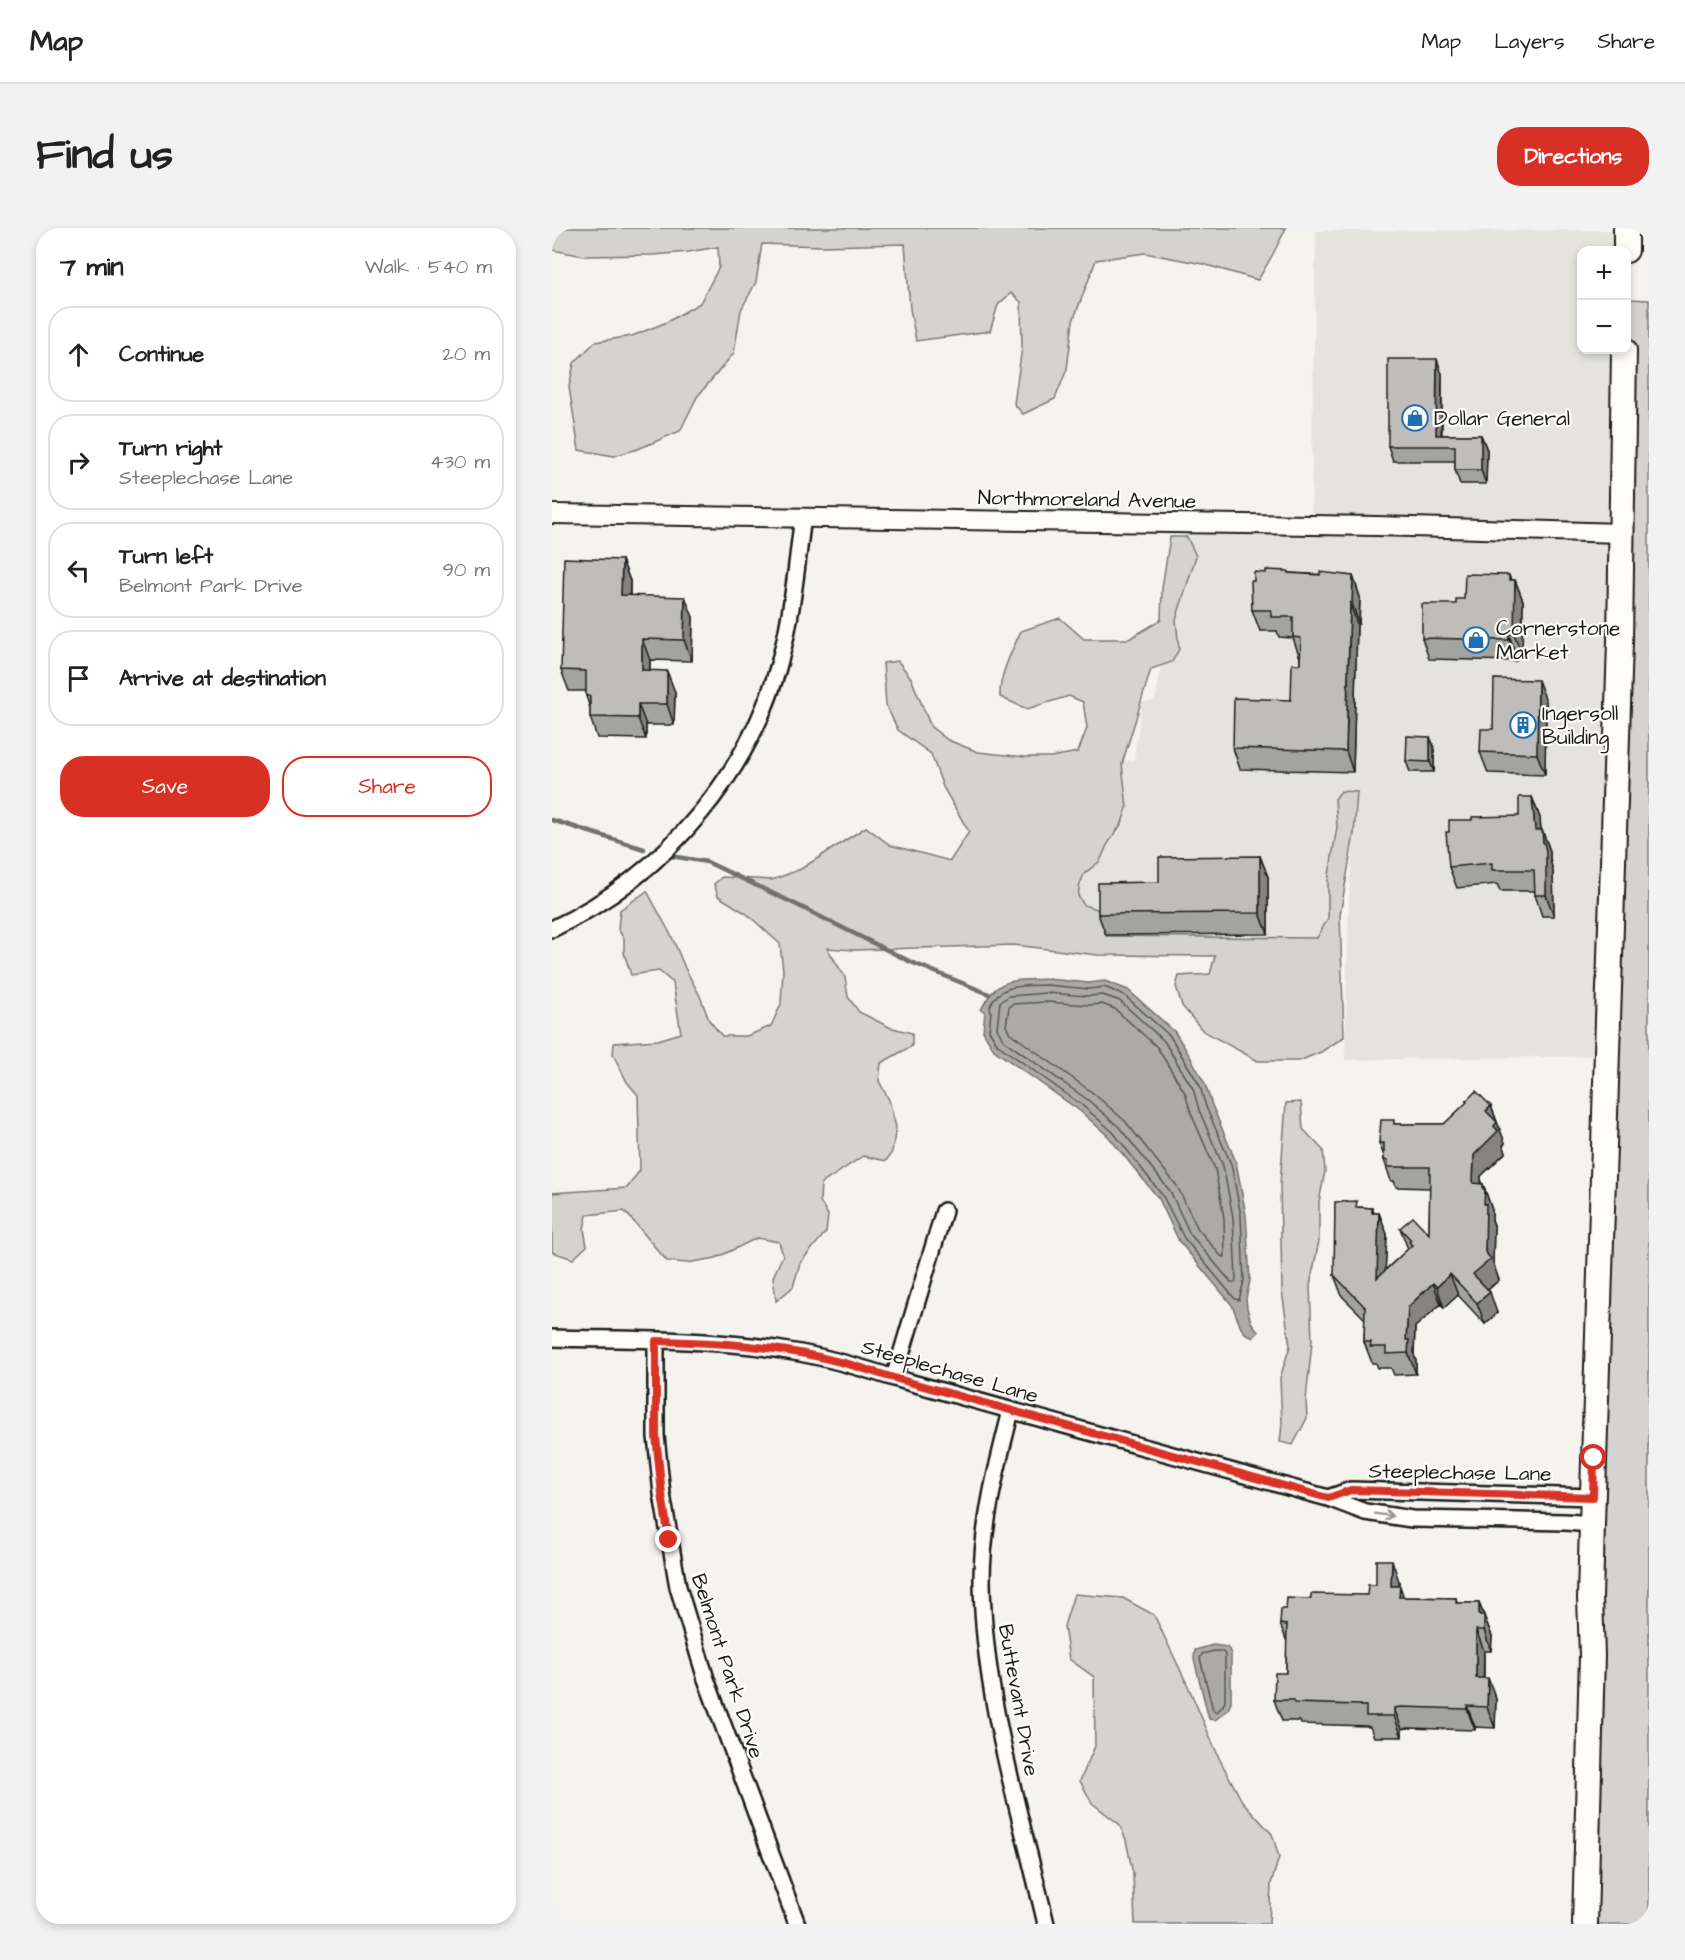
<!DOCTYPE html>
<html lang="en">
<head>
<meta charset="utf-8">
<style>
	body { margin:0; font-family:"Architects Daughter",sans-serif; background:#f2f2f2; color:#222 }
	.controls { position:absolute; right:18px; top:18px; display:grid; overflow:hidden; border-radius:12px; box-shadow:0 3px 9px #0003 }
	.controls button { width:54px; height:54px; display:grid; place-items:center; padding:0; border:0; border-bottom:2px solid #e0e0e0; background:#fff; color:#222; font:30px sans-serif }
	.stop { position:absolute; width:18px; height:18px; margin:-14px; border:4px solid #d93025; border-radius:50%; background:#fff }
	.stop.end { background:#d93025; border-color:#fff; box-shadow:0 2px 6px #0008 }
	.list { margin:0; padding:0; list-style:none }
	h2 { display:flex; justify-content:space-between; align-items:center; height:78px; margin:0; padding:0 24px; font-size:26px }
	h2 small { font-size:20px; font-weight:400; color:#767676 }
	.list li { display:grid; grid-template-columns:39px 1fr auto; gap:18px; align-items:center; box-sizing:border-box; height:96px; margin:0 12px 12px; padding:0 12px; border:2px solid #e0e0e0; border-radius:24px }
	.list b { display:block; font-size:22px; white-space:nowrap }
	.list p { margin:0; font-size:20px; white-space:nowrap; color:#767676 }
	.list em { font-size:20px; font-style:normal; color:#767676 }
	.actions { display:flex; gap:12px; padding:18px 24px }
	.actions a { flex:1; padding:14px 0; border:2px solid #d93025; border-radius:24px; text-align:center; font-size:21px; color:#d93025 }
	.actions .main { background:#d93025; color:#fff }
	.icon { flex:none; width:33px; height:33px; fill:none; stroke:currentColor; stroke-width:2; stroke-linecap:round; stroke-linejoin:round }
	.map { position:relative; flex:none; width:1097px; height:1696px; overflow:hidden; border-radius:24px }
	header { display:flex; align-items:center; gap:36px; box-sizing:border-box; height:84px; padding:0 30px; background:#fff; border-bottom:2px solid #e0e0e0 }
	header strong { font-size:28px }
	nav { display:flex; gap:33px; margin-inline-start:auto; font-size:21px }
	.intro { display:flex; align-items:center; justify-content:space-between; box-sizing:border-box; height:144px; padding:0 36px }
	h1 { margin:0; font-size:42px }
	.button { padding:15px 27px; border-radius:24px; background:#d93025; color:#fff; font-size:21px; font-weight:700 }
	main { display:flex; gap:36px; padding:0 36px }
	aside { flex:1; background:#fff; border-radius:24px; box-shadow:0 3px 9px #0003 }
	.map>svg:first-child { display:block }
</style>
</head>
<body>
<header>
<strong>Map</strong>
<nav><a>Map</a><a>Layers</a><a>Share</a></nav>
</header>
<div class="intro"><h1>Find us</h1><a class="button">Directions</a></div>
<main>
<aside>
<h2>7 min<small>Walk · 540 m</small></h2>
<ul class="list">
<li><svg class="icon" aria-label="ahead" viewBox="0 0 24 24"><path d="M12 20V5M6 11l6-6 6 6"/></svg><div><b>Continue</b></div><em>20 m</em></li>
<li><svg class="icon" aria-label="right" viewBox="0 0 24 24"><path d="M7 20v-9h11M14 6l5 5-5 5"/></svg><div><b>Turn right</b><p>Steeplechase Lane</p></div><em>430 m</em></li>
<li><svg class="icon" aria-label="left" viewBox="0 0 24 24"><path d="M17 20v-9H6M10 6l-5 5 5 5"/></svg><div><b>Turn left</b><p>Belmont Park Drive</p></div><em>90 m</em></li>
<li><svg class="icon" aria-label="arrive" viewBox="0 0 24 24"><path d="M6 21V4h12l-3 4 3 4H6"/></svg><div><b>Arrive at destination</b></div></li>
</ul>
<div class="actions"><a class="main">Save</a><a>Share</a></div>
</aside>
<div class="map">
<svg width="1097" height="1696" viewBox="0 0 1097 1696">
	<rect width="100%" height="100%" fill="#f4f3ee"/>
	<filter id="ink" filterUnits="userSpaceOnUse"><feTurbulence type="fractalNoise" baseFrequency=".0167" numOctaves="2"/><feDisplacementMap in="SourceGraphic" scale="12" xChannelSelector="R" yChannelSelector="G"/><feConvolveMatrix kernelMatrix="1 2 1 2 8 2 1 2 1" color-interpolation-filters="sRGB"/></filter>
	<g filter="url(#ink)">
		<!-- built -->
		<path fill="#e4e3de" d="M1074,2V22H1030V122H1072L1054,828L793,832L797,667L805,564L783,708L765,710L553,708L521,697L522,627L558,532L582,533L590,474L603,473L635,295L759,297L764,3Z"/>
		<!-- green -->
		<path fill="#d4d3cf" stroke="#787876" stroke-width="1.5" d="M0,0H734L721,26L706,52L651,36L593,25L544,32L521,93L515,141L503,171L471,186L462,176L470,119L469,74L459,65L446,77L438,103L364,113L358,81L353,16L270,18L210,16L204,54L189,82L182,125L145,169L128,203L86,221L62,228L27,222L17,159L22,135L43,114L80,108L115,94L148,75L167,39L166,19L136,24L101,27L32,28L0,22Z
			M1075,71L1097,72V1696H1033Z
			M618,309H635L644,328L624,392L627,421L620,434L599,441L570,536L575,580L570,595L555,617L548,633L532,646L528,656L526,668L532,677L545,681L554,708L765,710L776,690V653L785,599L783,571L789,563L805,564L802,606L788,687L792,809L769,824L747,833H706L651,803L630,778L624,758L627,748L658,746L663,728L546,727L462,717L302,722L275,720L293,749L296,769L307,784L337,799L360,805V818L329,835L327,853L337,872L344,899L340,924L334,933L311,928L269,956L268,973L276,987L274,1004L248,1035L241,1059L224,1073L221,1049L231,1027L227,1014L205,1010L164,1030L135,1035L115,1033C100,1017 88,999 72,983L35,987L32,1001L35,1018L21,1031L0,1024V965L75,960L88,942L86,867L75,854L61,826L62,815L106,812L129,805L121,755L107,743L79,747L72,725V711L66,701L68,682L95,663L120,709L133,740L148,768L157,792L170,808H195L219,798L229,776L231,742L228,716L195,686L166,668L162,656L170,649L220,652L249,641L314,599L338,617L398,633L417,604L391,559L379,526L346,502L334,477L331,435L346,433L359,450L379,499L396,512L426,524L473,529H499L526,524L535,500L531,474L517,468L475,481L448,469C447,447 460,423 469,403L508,390L532,411H577L609,392L610,360Z
			M749,874L751,901L771,922L773,943L767,974V1013L758,1057L760,1114L754,1172L755,1190L741,1217L728,1214L730,1196L728,1150L738,1118L730,1063L728,957L734,875Z
			M522,1366L571,1370L602,1387L636,1458L668,1532L690,1573L720,1606L727,1629L719,1656L717,1696H583L581,1646L574,1612L567,1596L540,1575L528,1553L543,1518L542,1449L517,1431L512,1398Z"/>
		<!-- water -->
		<path fill="#abaaa6" stroke="#72716f" stroke-width="1.5" d="M495,751L537,755L553,753L576,762L623,804L639,830L653,856L660,877L684,934L694,987L698,1053L694,1070L695,1080L699,1094L706,1104L701,1110L693,1105L689,1100L680,1077L627,1013L607,971L556,908L528,883L442,822L431,803L433,783L429,782C445,748 461,753 495,751Z
			M661,1417L675,1419L679,1425V1474L676,1482L663,1492L657,1491L642,1431L643,1422Z"/>
		<g fill="none" stroke-linecap="round" stroke-linejoin="round">
			<!-- shore -->
			<path stroke="#555553" stroke-width="1.5" d="M495,757L537,761L552,759L572,767L618,808L648,858L654,879L679,936L689,988L692,1053L687,1072L683,1071L632,1010L611,968L561,904L531,878L446,817L437,802L439,784L438,778C447,755 473,758 495,757Z
				M495,765L536,768L551,767L568,773L612,813L641,861L647,882L671,938L681,989L684,1052L683,1055L679,1054L638,1006L618,963L567,899L536,872L451,812L445,800L448,774L457,768Z
				M495,774L536,777L550,776L563,781L605,819L633,865L639,885L663,941L672,990L673,1029L669,1028L646,1001L625,958L573,893L541,865L458,805L454,798L457,779L460,776Z
				M662,1423H670L673,1427V1474L670,1479L664,1485L661,1482L648,1430L650,1426Z"/>
			<!-- stream -->
			<path stroke="#72716f" stroke-width="4.5" d="M0,592L92,621
				M119,628L155,634L241,675L359,734L437,766"/>
			<!-- minor casing -->
			<g stroke="#1c1c1c" stroke-width="20">
				<path id="minor" d="M0,701C114,647 205,540 232,416C242,375 245,331 251,289
					M0,1110C83,1112 166,1110 248,1125C280,1131 311,1140 342,1150L776,1270L813,1284L860,1291L1013,1294L1040,1296
					M104,1113V1208L110,1266L126,1359L154,1451L245,1696
					M342,1150L392,983
					M459,1183C445,1238 430,1295 430,1353C431,1470 468,1583 494,1696
					M776,1270L799,1262L1041,1269"/>
			</g>
			<!-- tertiary casing -->
			<g stroke="#1c1c1c" stroke-width="22">
				<path id="tertiary" d="M0,286L825,298L1070,305"/>
			</g>
			<!-- primary casing -->
			<g stroke="#1c1c1c" stroke-width="28">
				<path id="primary" d="M1074,22V0
					M1033,1696L1040,1427L1038,1370L1040,1296L1068,414L1072,122"/>
			</g>
			<!-- minor -->
			<use href="#minor" stroke="#fdfcf7" stroke-width="15"/>
			<!-- tertiary -->
			<use href="#tertiary" stroke="#fdfcf7" stroke-width="18"/>
			<!-- primary -->
			<use href="#primary" stroke="#fdfcf7" stroke-width="24"/>
		</g>
		<!-- wall -->
		<path fill="#a3a3a0" stroke="#1c1c1c" stroke-width="1.5" d="M890,146V207H929L935,222L934,256H908L903,242V233H841L836,218Z
			M70,332L78,353V367L141,389L140,433L98,432V442L123,464L122,497H94V511L45,510L38,489V480L34,468V463H17L9,442Z
			M737,345L801,348L808,369L807,396H805L801,544L688,541L681,520L739,472L748,436V430L741,410L727,409L725,403H708L700,382L702,353Z
			M959,352H963L971,373L970,427H964V433L877,431L870,410L912,371Z
			M994,473L993,547L936,545L928,524L941,501Z
			M878,509L882,519V544H858L854,533Z
			M980,569L988,590L989,602H990L998,623V631L1001,644L1002,688H990L983,667V663H948L945,656L905,660L897,639V604L920,592L967,588Z
			M708,628L716,649V706L554,707L546,686L607,654Z
			M914,873L939,878L953,915L951,917L954,924L929,948V955L931,956L940,982V992L942,997L941,1035L947,1052L936,1062L945,1085L933,1096L906,1067L892,1080L889,1076L863,1099L862,1127L864,1133V1146L842,1147L839,1140H826L824,1135H820L812,1114L813,1091L790,1068L782,1047L807,979L820,980L822,985H827L835,1006L833,1042L856,1021L848,1000L877,1006L878,960L844,959L842,953H839L832,932V928L827,915L843,896H892L915,875Z
			M847,1353V1358L851,1369L904,1370L905,1375H927L940,1408L939,1423H932V1450L944,1471L943,1500L923,1499V1502L856,1500L850,1501V1509H822L818,1499H816L815,1498L749,1496L748,1493H730L722,1472L734,1445L735,1414L728,1396L734,1381L759,1371L815,1367L824,1357Z"/>
		<!-- shaded-wall -->
		<path fill="#858482" stroke="#1c1c1c" stroke-width="1.5" d="M885,131L890,146L889,218L884,207Z
			M929,207L935,222L934,256L929,242Z
			M70,332L78,353L77,388L69,367Z
			M957,347L963,363V352L971,373L970,427L962,406Z
			M801,348L808,369L807,396L800,375Z
			M133,369L141,389L140,433L132,412Z
			M798,375L805,396L801,544L794,523Z
			M957,406L964,427V433L957,412Z
			M90,411L98,432L97,463L90,442Z
			M115,443L123,464L122,497L115,476Z
			M986,452L994,473L993,547L985,526Z
			M86,476L94,497V511L86,490Z
			M878,509L882,519V544L878,534Z
			M980,569L988,590L990,623L983,602Z
			M990,602L998,623V631L1001,644L1002,688L994,667Z
			M708,628L716,649V706L708,685Z
			M939,878L953,915L951,917L954,924L929,948V976L921,955L922,927L934,883Z
			M931,956L940,982V992L942,997L941,1035L947,1052L929,1067L921,1046L933,1024L932,976Z
			M820,980L827,997V985L835,1006L832,1071L825,1050Z
			M898,1046L906,1067L892,1080L885,1059Z
			M881,1055L889,1076L863,1099L862,1127L864,1133V1146L856,1125L854,1112L856,1079Z
			M938,1064L945,1085L933,1096L925,1075Z
			M840,1332L847,1353V1379L839,1358Z
			M848,1358L855,1379L847,1369Z
			M927,1375L940,1408L939,1423L927,1387Z
			M924,1402L932,1423L931,1471L924,1450Z
			M936,1450L944,1471L943,1500L935,1479Z
			M915,1478L923,1499V1502L915,1481Z
			M842,1480L850,1501V1509L842,1488Z"/>
		<!-- building -->
		<path fill="#bebdba" stroke="#1c1c1c" stroke-width="1.5" d="M836,131H885L884,207H929V242H903V218H836Z
			M12,330L70,332L69,367L133,369L132,412L90,411V442L115,443V476H86V490L38,489V468H34V443L9,442Z
			M714,342L736,343V345L768,347V344L801,348L800,375H798L794,523L681,520L682,470L739,472L740,436H748L749,410L741,409V389H719V382H700L699,353H702V344L714,345Z
			M913,346L957,347V352H963L962,406H957V412L870,410V376H904V371H912Z
			M942,451L986,452L985,526L928,524L929,501H941Z
			M855,508L878,509V534L854,533Z
			M967,569H980L983,602H990L991,615H992L994,623V667H983L982,642H940V635L897,639L894,604H897V592H920V589L967,588Z
			M708,628V685L546,686V655L607,654V629Z
			M924,863L939,878L934,883L945,894L942,898L946,903L922,927L921,955L931,956V961H933L932,976H934L933,1024L939,1031L921,1046L938,1064L925,1075L898,1046L885,1059L881,1055L856,1079L854,1112H857L856,1125L834,1126V1119H818L819,1114H812L813,1079L782,1047L783,974L805,973L804,979L820,980V985H827L825,1050L860,1017L857,1014L859,1012L848,1000L861,989L877,1006L878,939H836V932H832V915H827L829,892H842V896H892L915,874L914,873Z
			M824,1332H840L839,1358H848L847,1369L904,1370V1375H927V1387H932V1402H924V1450H936L935,1479L915,1478V1481L849,1479L842,1480V1488H814V1478H808V1477L742,1475V1472H722L723,1445H734L735,1397L728,1396L729,1381H734L735,1370L759,1371V1366L815,1367L816,1357H824Z"/>
		<!-- one-way arrows -->
		<defs><path id="oneway-shaft" d="M-6 0H5M1.5-3L5.5 0L1.5 3" fill="none" stroke-width="1.6" stroke-linecap="round" stroke-linejoin="round" transform="scale(1.5)"/></defs>
		<use stroke="#989794" href="#oneway-shaft" transform="translate(832 1287) rotate(9)"/>
	</g>
	<g fill="none" stroke-linecap="round" stroke-linejoin="round" filter="url(#ink)">
		<!-- route -->
		<path stroke="#d93025" stroke-width="8" d="M117,1312L110,1266L104,1208V1113C166,1114 228,1118 288,1134C306,1138 324,1145 342,1150L776,1270L799,1262L1041,1269L1042,1230"/>
	</g>
	<!-- icons -->
	<defs>
		<g id="shop-ring" transform="scale(1.35)"><circle r="9.5" fill="#fdfcf7" stroke="#1f6fb2" stroke-width="1.5"/><path d="M-5-2.5h2.3a2.7 3.5 0 0 1 5.4 0H5L5.5 6h-11ZM-1.5-2.5h3a1.5 2.3 0 0 0-3 0Z" fill="#1f6fb2"/></g>
		<g id="building-ring" transform="scale(1.35)"><circle r="9.5" fill="#fdfcf7" stroke="#1f6fb2" stroke-width="1.5"/><path d="M-4-6H4V6H1V3H-1V6H-4ZM-2.5-4.3h1.7v1.8h-1.7ZM.8-4.3h1.7v1.8H.8ZM-2.5-1h1.7V.8h-1.7ZM.8-1h1.7V.8H.8Z" fill="#1f6fb2"/></g>
	</defs>
	<g fill-rule="evenodd">
		<use href="#shop-ring" x="863" y="190"/>
		<use href="#shop-ring" x="924" y="412"/>
		<use href="#building-ring" x="971" y="497"/>
	</g>
	<g text-anchor="middle" stroke-width="4.5" stroke-linejoin="round" paint-order="stroke">
		<!-- poi labels -->
		<g font-size="21" fill="#1c1c1c" stroke="#fdfcf7" text-anchor="start">
			<text x="882" y="197">Dollar General</text>
			<text x="944" y="407">Cornerstone<tspan x="944" dy="24">Market</tspan></text>
			<text x="990" y="492">Ingersoll<tspan x="990" dy="24">Building</tspan></text>
		</g>
		<!-- street labels -->
		<g font-size="21" fill="#1c1c1c" stroke="#fdfcf7">
			<text transform="translate(535 271) rotate(1)" y="7">Northmoreland Avenue</text>
			<text transform="translate(398 1143) rotate(16)" y="7">Steeplechase Lane</text>
			<text transform="translate(908 1244) rotate(1)" y="7">Steeplechase Lane</text>
			<text transform="translate(176 1438) rotate(72)" y="7">Belmont Park Drive</text>
			<text transform="translate(467 1472) rotate(80)" y="7">Buttevant Drive</text>
		</g>
	</g>
</svg>
<div class="controls">
<button>+</button>
<button>−</button>
</div>
<div class="stop" style="left:1042px;top:1230px"></div>
<div class="stop end" style="left:117px;top:1312px"></div>
</div>
</main>
</body>
</html>
